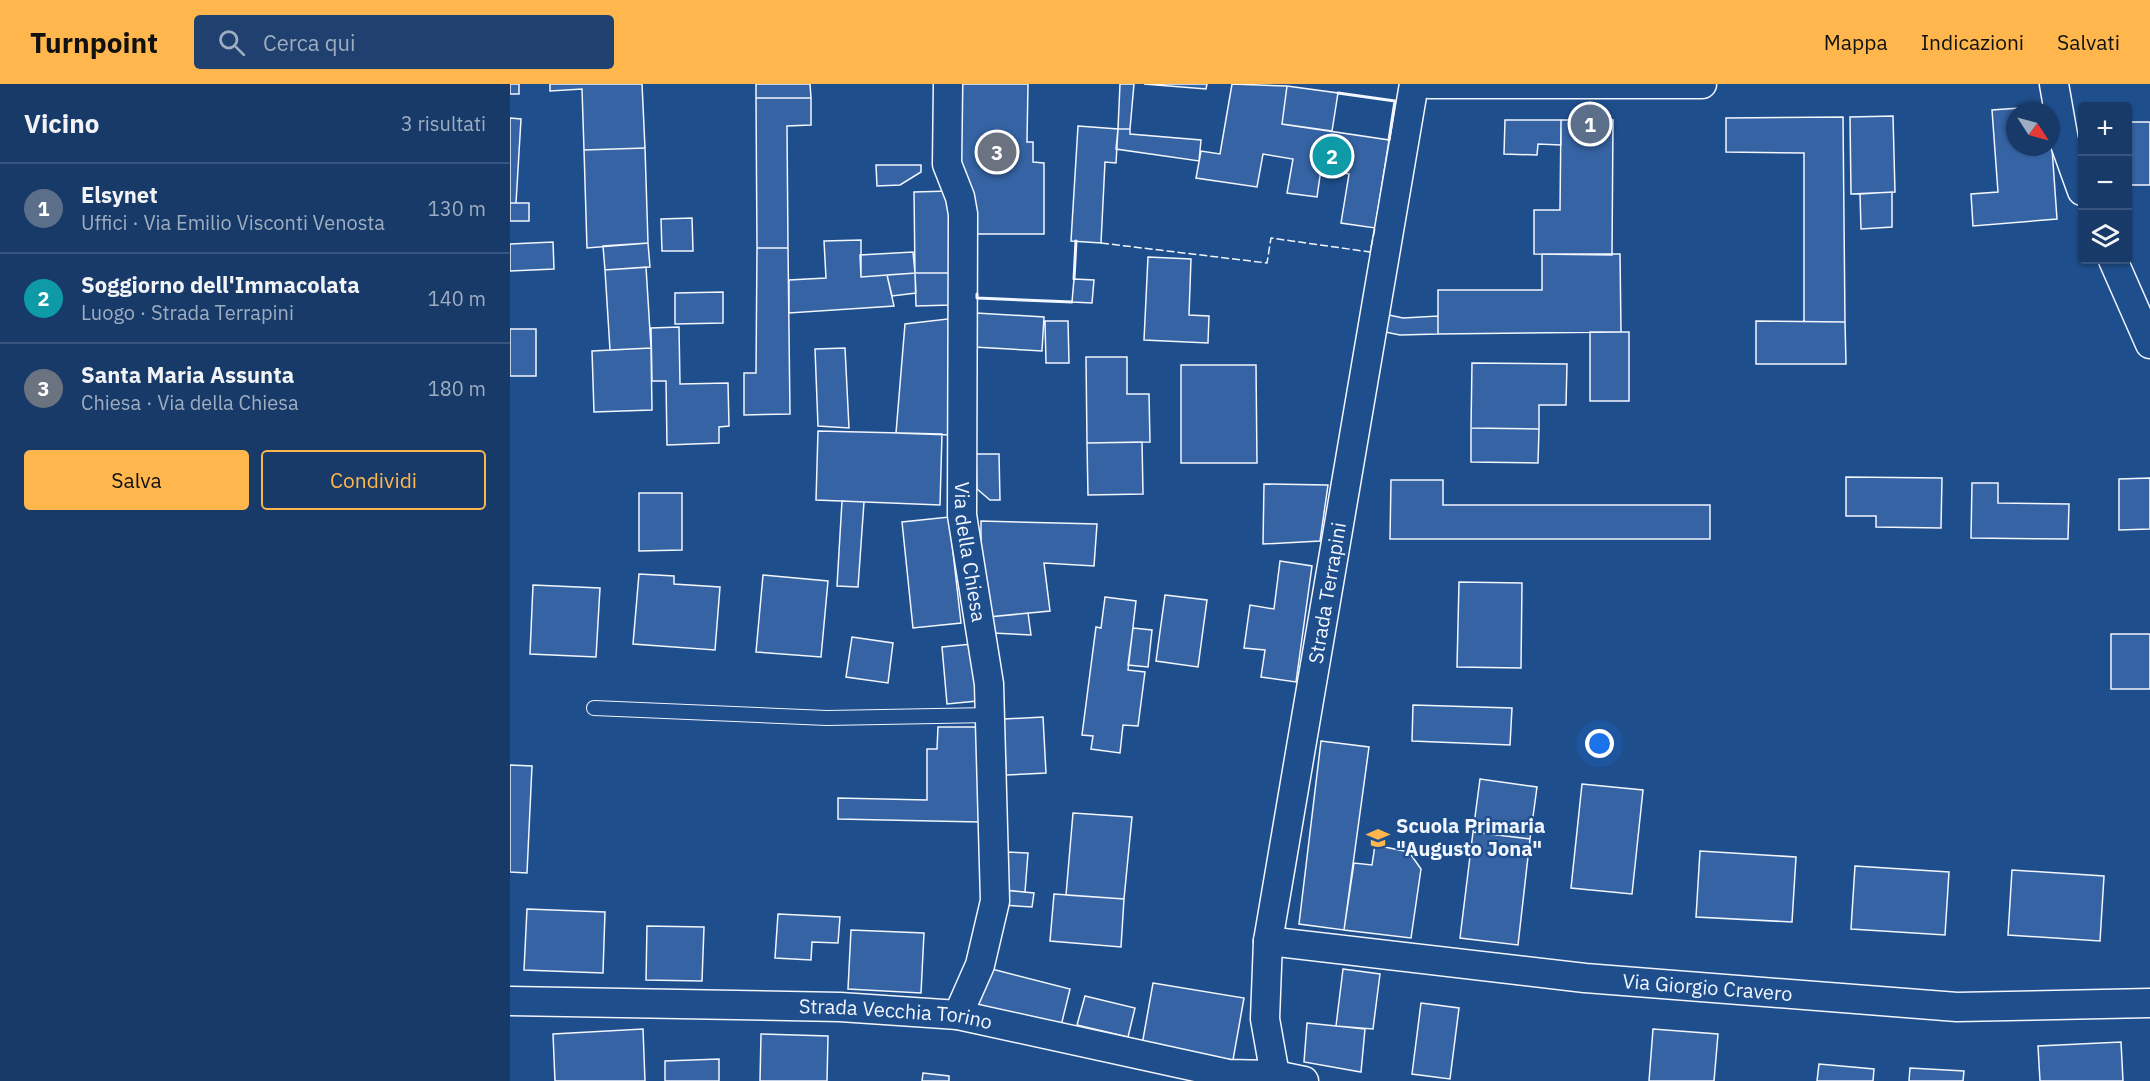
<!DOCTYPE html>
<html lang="it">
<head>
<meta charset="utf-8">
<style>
	body { margin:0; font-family:"IBM Plex Sans",sans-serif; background:#20416f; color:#f1f3f6 }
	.controls { position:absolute; right:18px; top:18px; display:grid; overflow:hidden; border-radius:6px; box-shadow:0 2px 4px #0004 }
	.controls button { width:54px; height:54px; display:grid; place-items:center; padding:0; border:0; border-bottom:2px solid #36547d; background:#173a69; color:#f1f3f6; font:30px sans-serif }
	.compass { position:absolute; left:1496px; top:18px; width:54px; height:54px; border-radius:50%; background:#173a69; box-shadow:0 2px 4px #0004; rotate:126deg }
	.you { position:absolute; left:1090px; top:660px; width:21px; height:21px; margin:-15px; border:4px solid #fff; border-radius:50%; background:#1a73e8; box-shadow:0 0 0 9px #1a73e833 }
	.badge { display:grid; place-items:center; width:39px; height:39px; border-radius:50%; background:#ffb74d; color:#fff; font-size:20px; font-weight:700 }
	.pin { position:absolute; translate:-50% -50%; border:3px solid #fff; box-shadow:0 2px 6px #0006 }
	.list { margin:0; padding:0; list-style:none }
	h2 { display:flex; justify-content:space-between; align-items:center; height:78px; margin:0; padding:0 24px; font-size:26px }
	h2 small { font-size:20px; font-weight:400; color:#9eadc0 }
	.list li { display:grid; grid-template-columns:39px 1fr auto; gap:18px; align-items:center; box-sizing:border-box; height:90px; padding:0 24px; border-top:2px solid #36547d }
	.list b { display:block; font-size:22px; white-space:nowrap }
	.list p { margin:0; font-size:20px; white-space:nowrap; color:#9eadc0 }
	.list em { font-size:20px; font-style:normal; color:#9eadc0 }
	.actions { display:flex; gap:12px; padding:18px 24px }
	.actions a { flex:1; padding:14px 0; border:2px solid #ffb74d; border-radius:6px; text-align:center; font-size:21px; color:#ffb74d }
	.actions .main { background:#ffb74d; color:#111 }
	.icon { flex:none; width:33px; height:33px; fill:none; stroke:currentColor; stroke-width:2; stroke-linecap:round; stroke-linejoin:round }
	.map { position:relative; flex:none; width:1640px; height:997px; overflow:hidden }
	header { display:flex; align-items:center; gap:36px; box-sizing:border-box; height:84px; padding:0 30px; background:#ffb74d; color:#111 }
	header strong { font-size:28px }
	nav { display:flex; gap:33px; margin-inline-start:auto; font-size:21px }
	.search { width:420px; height:54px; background:#20416f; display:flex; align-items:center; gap:15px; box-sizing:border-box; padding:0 21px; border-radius:6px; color:#9eadc0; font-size:22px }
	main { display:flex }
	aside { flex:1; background:#173a69 }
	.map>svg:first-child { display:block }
</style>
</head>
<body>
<header>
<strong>Turnpoint</strong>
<div class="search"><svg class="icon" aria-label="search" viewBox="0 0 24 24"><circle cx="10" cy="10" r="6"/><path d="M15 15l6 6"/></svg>Cerca qui</div>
<nav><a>Mappa</a><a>Indicazioni</a><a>Salvati</a></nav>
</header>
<main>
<aside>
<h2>Vicino<small>3 risultati</small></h2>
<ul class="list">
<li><span class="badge" style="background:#5c6f8a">1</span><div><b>Elsynet</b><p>Uffici · Via Emilio Visconti Venosta</p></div><em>130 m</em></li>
<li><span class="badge" style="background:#0f9aa8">2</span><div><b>Soggiorno dell'Immacolata</b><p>Luogo · Strada Terrapini</p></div><em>140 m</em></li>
<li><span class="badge" style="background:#6b7280">3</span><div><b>Santa Maria Assunta</b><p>Chiesa · Via della Chiesa</p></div><em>180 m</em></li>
</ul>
<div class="actions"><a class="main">Salva</a><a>Condividi</a></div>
</aside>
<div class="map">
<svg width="1640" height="997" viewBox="0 0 1640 997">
	<rect width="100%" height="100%" fill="#1f4e8c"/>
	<!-- building -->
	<path fill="#3563a3" stroke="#f2f6ff" stroke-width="1.5" d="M0,0H9V10H0Z
		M40,0H132L135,64L74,66L72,5L40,7Z
		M246,0H300L301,14H246Z
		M451,0H518L517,58H523V78L534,79V150H466L450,88Z
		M610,0H624L620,45H608Z
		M634,0H697L696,5Z
		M722,0L777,2L772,40L879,56L865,144L831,139L839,90L811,85L807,113L777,109L783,75L753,70L747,103L686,94L691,67L710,70Z
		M777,2L828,9L822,47L772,40Z
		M246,14H301V41L277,42L278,164H247Z
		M1539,22V27H1505V63H1541V50L1547,135L1463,142L1461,110L1488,108L1482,26Z
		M1383,32L1385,108L1341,110L1340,33Z
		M1333,33L1335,238H1294V69L1216,68V34Z
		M0,34L11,35L6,119H0Z
		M995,36H1051V61L1028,60L1027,71L994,70Z
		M1051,36H1103L1102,171L1024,170V126H1050Z
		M1618,38H1640V101H1618Z
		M568,42L608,45L606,79L595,78L591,159L561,157Z
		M608,45H620V50L691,56L689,77L606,65Z
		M135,64L138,159L77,164L74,66Z
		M366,81H411V88L390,101L367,102Z
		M439,107L442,189H405L404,108Z
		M1382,108V143L1351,145L1350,110Z
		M0,119H19V137H0Z
		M182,134L183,167H152L151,135Z
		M351,156V193L377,191L384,222L279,229V196L316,194L314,157Z
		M43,158L44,185L0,187V160Z
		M138,159L140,183L95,186L93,162Z
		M247,164H278L280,330L234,331V289H246Z
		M403,168L405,189L351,193L350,171Z
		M1032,170H1110L1111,248L928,250V206H1032Z
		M638,173L681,175L679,231L699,232L698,259L634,256Z
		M136,183L141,264L100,266L95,186Z
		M405,189H442L441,221L406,222Z
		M405,189L406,209L382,212L377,191Z
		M564,195L584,196L582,219L562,218Z
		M213,208V239L165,240V209Z
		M466,229L534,233L532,267L464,263Z
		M879,231L893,234L928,232V250L890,251L875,248Z
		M446,234L440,351L386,349L395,240Z
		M535,237H558L559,279H536Z
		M1246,237L1335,238L1336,280H1246Z
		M169,243L170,300L218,299L219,342L209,343V359L157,361L156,297H142L141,244Z
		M0,245H26V292H0Z
		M1080,248H1119V317H1080Z
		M141,264L142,326L84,328L82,267Z
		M335,264L339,344L308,342L305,265Z
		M576,273H617V310H639L640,358L577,359Z
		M962,279L1057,280L1056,321H1029V345L961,344Z
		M671,281H746L747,379H671Z
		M961,344L1029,345L1028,379L961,378Z
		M308,347L432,350L430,421L306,416Z
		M632,358L633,410L578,411L577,359Z
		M466,370H489L490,416H480L467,405Z
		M1336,393L1432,394L1431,444L1366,443V432H1336Z
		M1640,394V445L1609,446V395Z
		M881,396H933V421H1200V455H880Z
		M1462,399H1488V419L1559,420L1558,455L1461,454Z
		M754,400L818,401L810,457L753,460Z
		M129,409H172V466L129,467Z
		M332,417L354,418L348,503L327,502Z
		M439,433L451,539L403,544L392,438Z
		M471,437L587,440L584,482L534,479L540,527L479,533L471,468Z
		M770,477L802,482L786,598L751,593L755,566L734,564L740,521L764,525Z
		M129,490L164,492V500L210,503L205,566L123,560Z
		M253,491L318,497L311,573L246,568Z
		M949,498L1012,499L1011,584L947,583Z
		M23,501L90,504L86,573L20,570Z
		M655,511L697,516L688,583L646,577Z
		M595,513L626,517L618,586L635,588L628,642L613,641L610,669L581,665L583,652L572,651L586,543L591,544Z
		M518,529L521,551L483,549L479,533Z
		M623,544L642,546L638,583L618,581Z
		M1601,550H1640V605H1601Z
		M342,553L383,559L378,599L336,593Z
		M462,560L467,617L437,620L432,563Z
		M903,621L1002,624L1000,661L902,657Z
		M533,633L536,689L496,691L494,635Z
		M428,643H471L469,738L328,735V714L417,716V665H427Z
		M811,657L859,663L834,846L789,840Z
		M0,681L22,682L17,789L0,788Z
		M970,695L1027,703L1020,755L963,748Z
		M1072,700L1133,706L1122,810L1061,804Z
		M563,729L622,733L614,815L556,811Z
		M963,748L1020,755L1008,861L950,854Z
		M865,761L899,768L911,785L901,854L834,846L844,779L862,781Z
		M1190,767L1286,773L1282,838L1186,833Z
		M496,768L518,769L515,808L493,806Z
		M1345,782L1439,788L1435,851L1341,845Z
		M1502,786L1594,792L1590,857L1498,851Z
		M493,806L524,809L522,823L492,821Z
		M544,810L614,815L611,863L540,857Z
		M17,825L95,828L93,889L14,886Z
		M268,830L330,833L328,859L302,858L301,876L265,874Z
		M137,842L194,843L192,897L136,896Z
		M341,846L414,849L411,909L338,905Z
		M478,884L560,905L550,946L467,925Z
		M833,885L870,890L863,945L826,942Z
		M643,899L734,914L723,976L632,961Z
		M575,912L625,924L618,953L567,941Z
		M911,919L949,924L940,995L902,990Z
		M797,939L855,945L851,988L794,978Z
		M133,945L135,997H45L43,950Z
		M1143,945L1208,950L1204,997H1139Z
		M251,950L318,952L317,997H250Z
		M1611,958L1613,997H1530L1528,962Z
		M209,975V997H155V977Z
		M1309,980L1364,985L1363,997H1307Z
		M1400,984L1454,987L1453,997H1399Z
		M413,989L439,992V997H412Z"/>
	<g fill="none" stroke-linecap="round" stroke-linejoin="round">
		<!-- service casing -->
		<g stroke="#f2f6ff" stroke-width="16">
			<path id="service" d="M84,624L317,634L480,631"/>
		</g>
		<!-- minor casing -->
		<g stroke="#f2f6ff" stroke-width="31">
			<g id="minor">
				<path id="s1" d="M438,0L437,80L450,113L453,130L452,431L479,600L485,817L470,881L448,931"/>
				<path d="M919,0H1192"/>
				<path d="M1544,0L1554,57L1572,107"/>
				<path d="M1603,176L1640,260"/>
				<path id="s2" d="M758,857L1075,894L1447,923L1640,919"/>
				<path id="s3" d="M0,917L330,923L448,931L718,990L765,991L794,997"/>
				<path id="s4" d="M765,991L755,935L758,857L904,0"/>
			</g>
		</g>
		<!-- service -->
		<use href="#service" stroke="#1f4e8c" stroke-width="14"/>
		<!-- minor -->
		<use href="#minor" stroke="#1f4e8c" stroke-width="28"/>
		<!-- fence -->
		<path stroke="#f2f6ff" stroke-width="1.5" stroke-dasharray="8 3" stroke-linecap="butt" d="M591,159L757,179L761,154L860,168L865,144"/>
		<!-- wall -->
		<path stroke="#f2f6ff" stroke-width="3" d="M828,9L885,17L879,56
			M564,195L566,157
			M467,210V214L562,218"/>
	</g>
	<!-- icons -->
	<defs>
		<g id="school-bare" transform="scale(1.8)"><path d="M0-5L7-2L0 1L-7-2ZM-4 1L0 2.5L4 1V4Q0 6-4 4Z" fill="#ffb74d" stroke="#1f4e8c" stroke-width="2.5" paint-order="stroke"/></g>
	</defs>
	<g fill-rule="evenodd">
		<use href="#school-bare" x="868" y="754"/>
	</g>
	<g text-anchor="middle" stroke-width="4.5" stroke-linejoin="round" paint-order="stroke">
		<!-- street labels -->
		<g font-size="20" fill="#f2f6ff" stroke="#1f4e8c">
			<text dy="7" stroke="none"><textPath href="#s1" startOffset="471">Via della Chiesa</textPath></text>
			<text dy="7" stroke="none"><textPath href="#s4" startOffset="488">Strada Terrapini</textPath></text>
			<text dy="7" stroke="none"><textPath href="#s2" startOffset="442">Via Giorgio Cravero</textPath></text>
			<text dy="7" stroke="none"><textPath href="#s3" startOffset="386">Strada Vecchia Torino</textPath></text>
		</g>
		<!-- poi labels -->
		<g font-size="20" font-weight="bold" fill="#f2f6ff" stroke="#1f4e8c" text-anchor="start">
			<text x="886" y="749">Scuola Primaria<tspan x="886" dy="23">"Augusto Jona"</tspan></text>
		</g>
	</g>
</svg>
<div class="controls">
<button>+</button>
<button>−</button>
<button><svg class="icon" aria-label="layers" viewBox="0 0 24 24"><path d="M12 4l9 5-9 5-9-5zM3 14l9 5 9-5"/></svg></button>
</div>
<svg class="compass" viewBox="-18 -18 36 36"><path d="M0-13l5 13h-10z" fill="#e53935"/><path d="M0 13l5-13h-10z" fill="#9eadc0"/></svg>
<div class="you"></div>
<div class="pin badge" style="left:1080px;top:40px;background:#5c6f8a">1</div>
<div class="pin badge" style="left:822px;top:72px;background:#0f9aa8">2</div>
<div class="pin badge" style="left:487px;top:68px;background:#6b7280">3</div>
</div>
</main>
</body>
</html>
